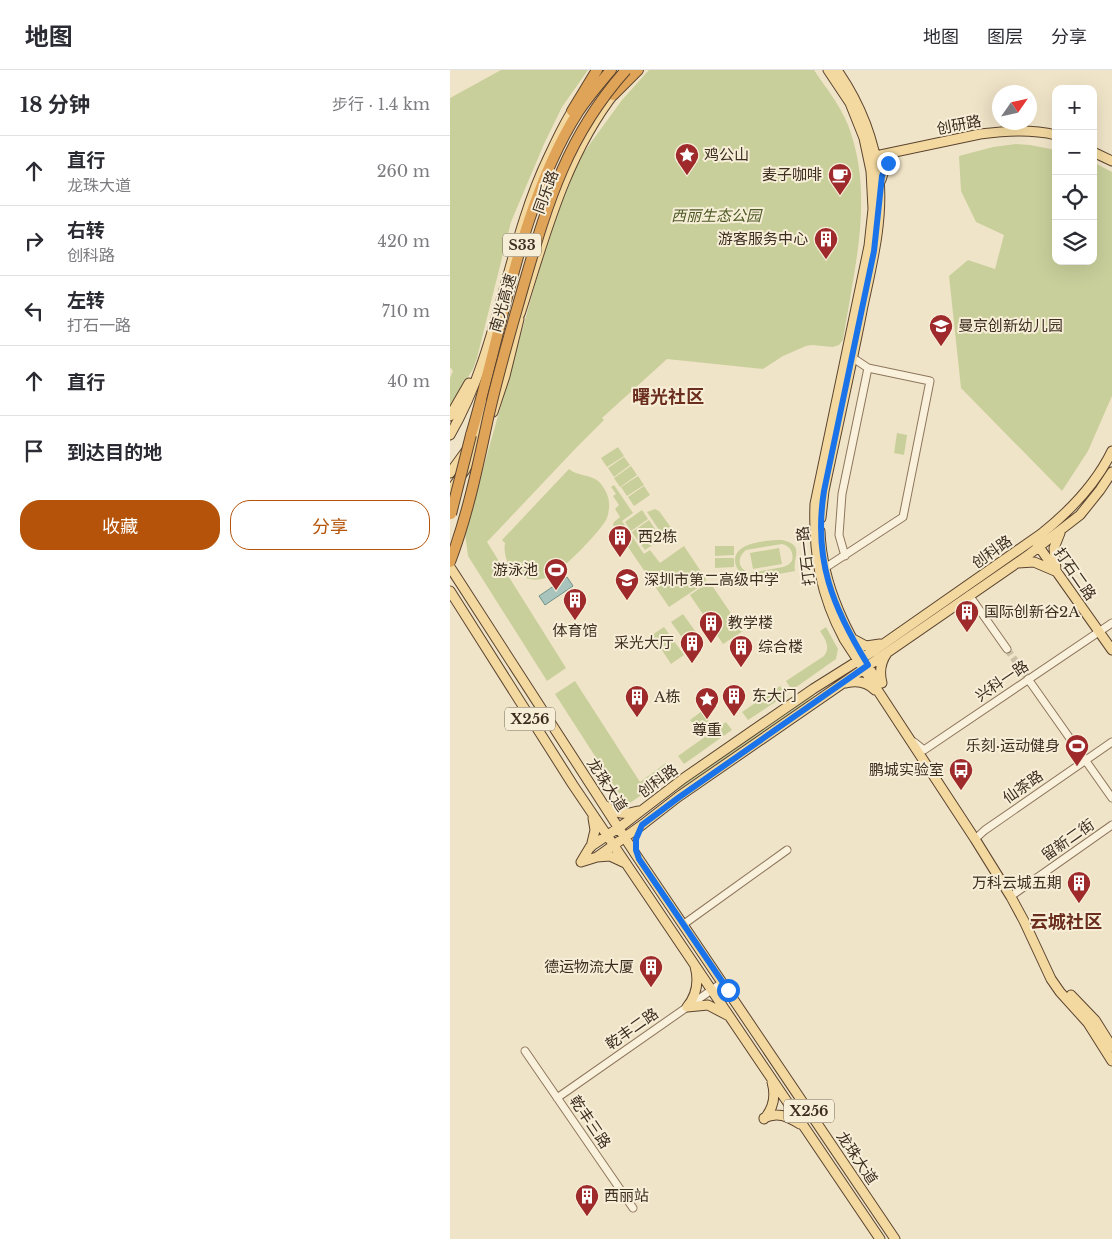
<!DOCTYPE html>
<html lang="zh">
<head>
<meta charset="utf-8">
<style>
	body { margin:0; font-family:"Libre Baskerville","Noto Sans SC",serif; background:#f2f2f3; color:#2b2b33 }
	.controls { position:absolute; right:15px; top:15px; display:grid; overflow:hidden; border-radius:10px; box-shadow:0 5px 20px #0002 }
	.controls button { width:45px; height:45px; display:grid; place-items:center; padding:0; border:0; border-bottom:1px solid #e1e1e2; background:#fff; color:#2b2b33; font:25px sans-serif }
	.compass { position:absolute; left:542px; top:15px; width:45px; height:45px; border-radius:50%; background:#fff; box-shadow:0 5px 20px #0002; rotate:56deg }
	.stop { position:absolute; width:15px; height:15px; margin:-11px; border:4px solid #1a73e8; border-radius:50%; background:#fff }
	.stop.end { background:#1a73e8; border-color:#fff; box-shadow:0 1px 5px #0008 }
	.list { margin:0; padding:0; list-style:none }
	h2 { display:flex; justify-content:space-between; align-items:center; height:65px; margin:0; padding:0 20px; font-size:21px }
	h2 small { font-size:16px; font-weight:400; color:#7c7c81 }
	.list li { display:grid; grid-template-columns:32px 1fr auto; gap:15px; align-items:center; box-sizing:border-box; height:70px; padding:0 20px; border-top:1px solid #e1e1e2 }
	.list b { display:block; font-size:19px; white-space:nowrap }
	.list p { margin:0; font-size:16px; white-space:nowrap; color:#7c7c81 }
	.list em { font-size:16px; font-style:normal; color:#7c7c81 }
	.actions { display:flex; gap:10px; padding:15px 20px }
	.actions a { flex:1; padding:11px 0; border:1px solid #b45309; border-radius:20px; text-align:center; font-size:18px; color:#b45309 }
	.actions .main { background:#b45309; color:#fff }
	.icon { flex:none; width:28px; height:28px; fill:none; stroke:currentColor; stroke-width:2; stroke-linecap:round; stroke-linejoin:round }
	.map { position:relative; flex:none; width:662px; height:1169px; overflow:hidden }
	header { display:flex; align-items:center; gap:30px; box-sizing:border-box; height:70px; padding:0 25px; background:#fff; border-bottom:1px solid #e1e1e2 }
	header strong { font-size:24px }
	nav { display:flex; gap:28px; margin-inline-start:auto; font-size:18px }
	main { display:flex }
	aside { flex:1; background:#fff }
	.map>svg:first-child { display:block }
</style>
</head>
<body>
<header>
<strong>地图</strong>
<nav><a>地图</a><a>图层</a><a>分享</a></nav>
</header>
<main>
<aside>
<h2>18 分钟<small>步行 · 1.4 km</small></h2>
<ul class="list">
<li><svg class="icon" aria-label="ahead" viewBox="0 0 24 24"><path d="M12 20V5M6 11l6-6 6 6"/></svg><div><b>直行</b><p>龙珠大道</p></div><em>260 m</em></li>
<li><svg class="icon" aria-label="right" viewBox="0 0 24 24"><path d="M7 20v-9h11M14 6l5 5-5 5"/></svg><div><b>右转</b><p>创科路</p></div><em>420 m</em></li>
<li><svg class="icon" aria-label="left" viewBox="0 0 24 24"><path d="M17 20v-9H6M10 6l-5 5 5 5"/></svg><div><b>左转</b><p>打石一路</p></div><em>710 m</em></li>
<li><svg class="icon" aria-label="ahead" viewBox="0 0 24 24"><path d="M12 20V5M6 11l6-6 6 6"/></svg><div><b>直行</b></div><em>40 m</em></li>
<li><svg class="icon" aria-label="arrive" viewBox="0 0 24 24"><path d="M6 21V4h12l-3 4 3 4H6"/></svg><div><b>到达目的地</b></div></li>
</ul>
<div class="actions"><a class="main">收藏</a><a>分享</a></div>
</aside>
<div class="map">
<svg width="662" height="1169" viewBox="0 0 662 1169">
	<rect width="100%" height="100%" fill="#f0e4c8"/>
	<!-- green -->
	<path fill="#c9cf9b" fill-rule="evenodd" d="M51,0H138L112,37L94,74L61,152L27,288L23,299L0,336V308L3,301L0,297V28Z
		M199,0H364C376,18 390,35 398,55C425,125 404,199 393,270L389,275L383,277L362,275L356,276L333,286L313,299L217,289L152,348L154,350L126,378L37,472L116,598L97,611L18,486L15,463L93,186L112,129L126,93L172,30Z
		M566,74L580,75L606,80V191H643V92L662,102V326L638,381L612,421L511,318L499,206L518,190L545,199L554,165L526,152L511,121L509,86L543,77Z
		M447,363L457,365L454,385L444,383Z
		M168,377L174,386L157,397L151,388Z
		M174,387L180,395L164,407L158,398Z
		M181,396L187,405L170,417L164,408Z
		M119,399C131,409 147,401 156,422C160,430 160,439 157,448C152,460 111,502 98,507C74,517 51,497 55,473L52,470Z
		M188,406L194,415L177,426L171,417Z
		M164,415L183,443L172,451L194,484L200,480L210,493L234,476L256,509L255,513L219,537L163,455L164,452L170,447L165,439L169,435L163,426L166,424L161,417Z
		M194,416L200,425L184,436L178,427Z
		M205,439L209,441L225,463L215,469L197,442Z
		M192,440L198,449L181,461L175,452Z
		M199,450L205,459L188,471L182,462Z
		M205,460L211,469L195,480L189,472Z
		M332,470C356,475 342,488 345,501L289,511L288,505L292,504C288,500 285,496 285,490C285,472 318,470 332,470ZM332,474C340,476 344,482 342,491L338,495L333,497L300,503C288,499 286,488 296,480Z
		M265,476H284V485L265,486Z
		M329,478L332,494L303,499L300,483Z
		M265,488H284V497L265,498Z
		M259,515L263,517L293,561L273,574L240,525L253,516Z
		M233,544L253,572L241,580L221,552Z
		M214,557L234,585L221,594L202,565Z
		M376,557L388,579L386,589L342,620L336,611L374,586C381,577 375,569 370,561Z
		M125,611L190,712L216,693L223,703L180,733L170,725L105,624Z
		M330,616L336,625L298,650L292,642Z
		M364,623L365,625L340,645L228,723L227,721L241,707Z
		M252,641L259,651L247,660L240,650Z
		M276,652L282,660L234,694L228,686Z"/>
	<!-- water -->
	<path fill="#a9c4bc" stroke="#6f938a" d="M117,507L123,516L95,535L89,526Z"/>
	<g fill="none" stroke-linecap="round" stroke-linejoin="round">
		<!-- minor-tunnel -->
		<path stroke="#ccc0a6" stroke-width="7" stroke-dasharray="7 3.5" stroke-linecap="butt" d="M557,579L578,609"/>
		<!-- minor casing -->
		<g stroke="#8d765c" stroke-width="9">
			<path id="minor" d="M395,486L389,465L392,424L418,298
				M375,498L453,447L480,311L418,298L403,288
				M519,525L557,579
				M578,609L662,728
				M464,672L474,680L662,553
				M525,769L535,760L662,672
				M564,824L662,755
				M234,854L337,780
				M75,981L183,1138
				M107,1028L273,912"/>
		</g>
		<!-- major casing -->
		<g stroke="#5b4430" stroke-width="11">
			<path id="major" d="M378,0L400,33L414,68L421,101L423,139L419,176L365,434C363,483 371,526 394,569L525,769L561,827L574,851L601,909L610,922L638,953L662,991
				M643,82L662,91
				M421,87L530,64C555,61 580,59 606,65
				M431,110L435,97L443,89
				M70,244C95,166 115,86 166,21
				M43,342L55,306L69,249
				M0,346L19,313
				M0,365C50,279 56,175 99,86C107,69 115,51 126,35
				M23,368L38,334
				M0,403L16,381
				M0,421L15,400L31,370
				M371,448L374,421C387,359 401,298 413,236C422,194 433,151 429,108C424,68 410,33 387,0
				M370,461C372,517 398,566 428,612
				M587,474L662,580
				M568,493L584,492L605,501
				M0,497L186,785L445,1169
				M606,499L604,478L610,463
				M0,521L123,715L430,1169
				M403,569L416,576L430,574
				M396,613C407,610 417,612 425,620
				M432,613C429,602 430,593 437,583
				M156,736C166,744 175,745 188,741
				M141,777L145,760L143,748
				M147,787L160,786L175,793
				M131,792L140,777L174,754L234,708L363,619L422,582L591,464C620,441 646,414 662,381
				M131,792L147,787L192,755L228,727L577,486L630,445L650,420L662,402
				M621,925L645,950L662,977
				M237,937C247,925 249,911 245,896
				M237,937L258,935L277,945
				M314,1048C328,1041 338,1047 350,1054
				M314,1049C324,1038 326,1026 322,1012"/>
		</g>
		<!-- highway casing -->
		<g stroke="#5b4430" stroke-width="12">
			<path id="highway" d="M163,25L188,0
				M122,41L147,0
				M21,365C52,262 70,133 128,42C138,27 149,14 161,0"/>
		</g>
		<!-- minor -->
		<use href="#minor" stroke="#faf1dc" stroke-width="7"/>
		<!-- major -->
		<use href="#major" stroke="#f3d9a0" stroke-width="9"/>
		<!-- highway -->
		<use href="#highway" stroke="#e0a458" stroke-width="10"/>
		<!-- highway-bridge casing -->
		<g stroke="#5b4430" stroke-width="12" stroke-linecap="butt">
			<path id="highway-bridge" d="M1,444L21,365
				M0,492C17,447 27,400 37,353C47,306 61,260 74,214C98,132 117,66 176,0"/>
		</g>
		<!-- highway-bridge -->
		<use href="#highway-bridge" stroke="#e0a458" stroke-width="10"/>
	</g>
	<g fill="none" stroke-linecap="round" stroke-linejoin="round">
		<!-- route -->
		<path stroke="#1a73e8" stroke-width="6" d="M278,920L189,789L186,780V769L192,755L228,728L418,595C383,538 363,490 374,421L424,181L432,106L438,93"/>
	</g>
	<!-- icons -->
	<defs>
		<g id="sight-pin" transform="scale(1.25)"><path d="M0 17L-7.5 6A9.5 9.5 0 1 1 7.5 6Z" fill="#9e2a2b" stroke="#f7eed8"/><path d="M0-6L1.8-2.2L6-1.7L2.9 1.2L3.7 5.4L0 3.3L-3.7 5.4L-2.9 1.2L-6-1.7L-1.8-2.2Z" fill="#fff"/></g>
		<g id="cafe-pin" transform="scale(1.25)"><path d="M0 17L-7.5 6A9.5 9.5 0 1 1 7.5 6Z" fill="#9e2a2b" stroke="#f7eed8"/><path d="M-5.5-4.5H6V0H3Q3 3.5 0 3.5H-2.5Q-5.5 3.5-5.5 0ZM3-3.2v2h1.7v-2ZM-6 4.5H4V6H-6Z" fill="#fff"/></g>
		<g id="building-pin" transform="scale(1.25)"><path d="M0 17L-7.5 6A9.5 9.5 0 1 1 7.5 6Z" fill="#9e2a2b" stroke="#f7eed8"/><path d="M-4-6H4V6H1V3H-1V6H-4ZM-2.5-4.3h1.7v1.8h-1.7ZM.8-4.3h1.7v1.8H.8ZM-2.5-1h1.7V.8h-1.7ZM.8-1h1.7V.8H.8Z" fill="#fff"/></g>
		<g id="school-pin" transform="scale(1.25)"><path d="M0 17L-7.5 6A9.5 9.5 0 1 1 7.5 6Z" fill="#9e2a2b" stroke="#f7eed8"/><path d="M0-5L7-2L0 1L-7-2ZM-4 1L0 2.5L4 1V4Q0 6-4 4Z" fill="#fff"/></g>
		<g id="stadium-pin" transform="scale(1.25)"><path d="M0 17L-7.5 6A9.5 9.5 0 1 1 7.5 6Z" fill="#9e2a2b" stroke="#f7eed8"/><path d="M0-5a6.5 5 0 1 0 0 10a6.5 5 0 1 0 0-10ZM-3.5-1.8h7v3.6h-7Z" fill="#fff"/></g>
		<g id="bus-pin" transform="scale(1.25)"><path d="M0 17L-7.5 6A9.5 9.5 0 1 1 7.5 6Z" fill="#9e2a2b" stroke="#f7eed8"/><path d="M-5-6H5V4H4V6H2V4H-2V6H-4V4H-5ZM-3.5-4V0h7V-4ZM-3.5 1.2v1.5H-2V1.2ZM2 1.2v1.5H3.5V1.2Z" fill="#fff"/></g>
	</defs>
	<g fill-rule="evenodd">
		<use href="#sight-pin" x="237" y="85"/>
		<use href="#cafe-pin" x="390" y="105"/>
		<use href="#building-pin" x="376" y="169"/>
		<use href="#school-pin" x="491" y="256"/>
		<use href="#building-pin" x="170" y="467"/>
		<use href="#stadium-pin" x="106" y="500"/>
		<use href="#school-pin" x="177" y="510"/>
		<use href="#building-pin" x="125" y="530"/>
		<use href="#building-pin" x="517" y="542"/>
		<use href="#building-pin" x="261" y="553"/>
		<use href="#building-pin" x="242" y="573"/>
		<use href="#building-pin" x="291" y="577"/>
		<use href="#building-pin" x="284" y="626"/>
		<use href="#building-pin" x="187" y="627"/>
		<use href="#sight-pin" x="257" y="629"/>
		<use href="#stadium-pin" x="627" y="676"/>
		<use href="#bus-pin" x="511" y="700"/>
		<use href="#building-pin" x="629" y="813"/>
		<use href="#building-pin" x="201" y="897"/>
		<use href="#building-pin" x="137" y="1126"/>
	</g>
	<g text-anchor="middle" stroke-width="4" stroke-linejoin="round" paint-order="stroke">
		<!-- shield labels -->
		<g fill="#f7eed8" stroke="#756857" stroke-width="1">
			<rect x="53" y="163.5" width="38" height="23" rx="4"/>
			<rect x="55" y="637.5" width="50" height="23" rx="4"/>
			<rect x="334" y="1029.5" width="50" height="23" rx="4"/>
		</g>
		<g font-size="14" font-weight="bold" fill="#3d2e20">
			<text x="72" y="180">S33</text>
			<text x="80" y="654">X256</text>
			<text x="359" y="1046">X256</text>
		</g>
		<!-- street labels -->
		<g font-size="15" fill="#3d2e20" stroke="#f7eed8">
			<text transform="translate(509 55) rotate(-11)" y="5">创研路</text>
			<text transform="translate(96 122) rotate(-70)" y="5">同乐路</text>
			<text transform="translate(53 233) rotate(-74)" y="5">南光高速</text>
			<text transform="translate(542 482) rotate(-35)" y="5">创科路</text>
			<text transform="translate(356 486) rotate(-97)" y="5">打石一路</text>
			<text transform="translate(625 504) rotate(55)" y="5">打石二路</text>
			<text transform="translate(552 611) rotate(-34)" y="5">兴科一路</text>
			<text transform="translate(208 711) rotate(-36)" y="5">创科路</text>
			<text transform="translate(157 715) rotate(57)" y="5">龙珠大道</text>
			<text transform="translate(573 717) rotate(-35)" y="5">仙茶路</text>
			<text transform="translate(618 770) rotate(-35)" y="5">留新二街</text>
			<text transform="translate(182 959) rotate(-35)" y="5">乾丰二路</text>
			<text transform="translate(140 1052) rotate(56)" y="5">乾丰三路</text>
			<text transform="translate(407 1088) rotate(56)" y="5">龙珠大道</text>
		</g>
		<!-- poi labels -->
		<g font-size="15" fill="#3d2e20" stroke="#f7eed8" text-anchor="start">
			<text x="254" y="90">鸡公山</text>
			<text x="372" y="110" text-anchor="end">麦子咖啡</text>
			<text x="358" y="174" text-anchor="end">游客服务中心</text>
			<text x="508" y="261">曼京创新幼儿园</text>
			<text x="188" y="472">西2栋</text>
			<text x="88" y="505" text-anchor="end">游泳池</text>
			<text x="194" y="515">深圳市第二高级中学</text>
			<text x="534" y="547">国际创新谷2A</text>
			<text x="278" y="558">教学楼</text>
			<text x="125" y="566" text-anchor="middle">体育馆</text>
			<text x="224" y="578" text-anchor="end">采光大厅</text>
			<text x="308" y="582">综合楼</text>
			<text x="302" y="631">东大门</text>
			<text x="204" y="632">A栋</text>
			<text x="257" y="665" text-anchor="middle">尊重</text>
			<text x="610" y="681" text-anchor="end">乐刻·运动健身</text>
			<text x="494" y="705" text-anchor="end">鹏城实验室</text>
			<text x="612" y="818" text-anchor="end">万科云城五期</text>
			<text x="184" y="902" text-anchor="end">德运物流大厦</text>
			<text x="154" y="1131">西丽站</text>
		</g>
		<!-- park labels -->
		<g font-size="15" font-style="italic" fill="#4d5a26" stroke="#f7eed8">
			<text x="266" y="151">西丽生态公园</text>
		</g>
		<!-- quarter labels -->
		<g font-size="18" font-weight="bold" fill="#6b2e1e" stroke="#f7eed8">
			<text x="218" y="333">曙光社区</text>
			<text x="616" y="858">云城社区</text>
		</g>
	</g>
</svg>
<div class="controls">
<button>+</button>
<button>−</button>
<button><svg class="icon" aria-label="locate" viewBox="0 0 24 24"><circle cx="12" cy="12" r="6"/><path d="M12 2v4M12 18v4M2 12h4M18 12h4"/></svg></button>
<button><svg class="icon" aria-label="layers" viewBox="0 0 24 24"><path d="M12 4l9 5-9 5-9-5zM3 14l9 5 9-5"/></svg></button>
</div>
<svg class="compass" viewBox="-18 -18 36 36"><path d="M0-13l5 13h-10z" fill="#e53935"/><path d="M0 13l5-13h-10z" fill="#7c7c81"/></svg>
<div class="stop" style="left:278px;top:920px"></div>
<div class="stop end" style="left:438px;top:93px"></div>
</div>
</main>
</body>
</html>
